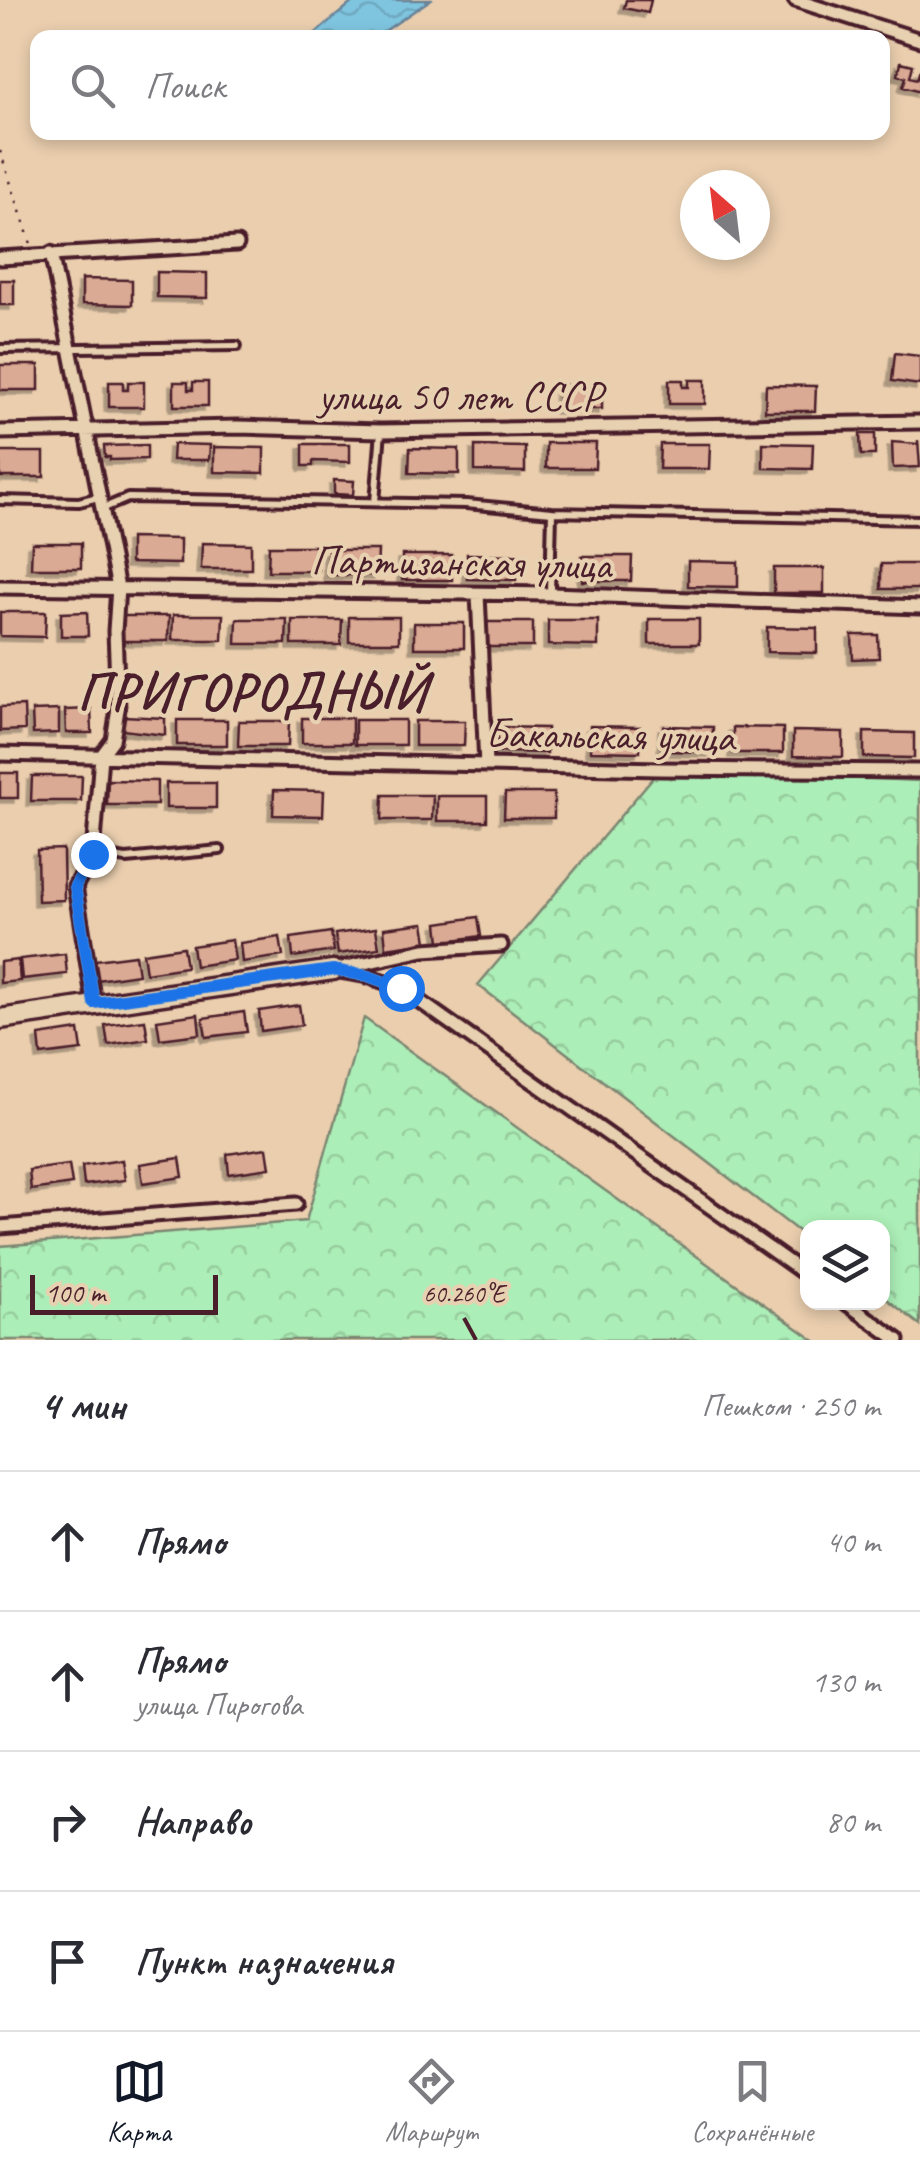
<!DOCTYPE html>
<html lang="ru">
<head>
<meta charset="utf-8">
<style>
	body { margin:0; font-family:Caveat,sans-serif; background:#f7f7f7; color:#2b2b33 }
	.controls { position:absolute; right:30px; bottom:30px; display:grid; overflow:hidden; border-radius:20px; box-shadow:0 5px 15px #0003 }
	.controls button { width:90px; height:90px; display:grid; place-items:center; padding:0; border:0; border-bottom:2px solid #e1e1e2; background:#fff; color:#2b2b33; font:50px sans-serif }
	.compass { position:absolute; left:680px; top:170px; width:90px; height:90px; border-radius:50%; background:#fff; box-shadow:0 5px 15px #0003; rotate:332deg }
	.scale { position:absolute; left:30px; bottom:25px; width:188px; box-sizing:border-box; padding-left:10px; border:5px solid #4a1f2b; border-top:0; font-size:28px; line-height:35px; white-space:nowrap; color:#4a1f2b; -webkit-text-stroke:8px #e7d1b0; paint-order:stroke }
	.stop { position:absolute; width:30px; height:30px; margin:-22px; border:8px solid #1a73e8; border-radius:50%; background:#fff }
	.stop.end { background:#1a73e8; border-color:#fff; box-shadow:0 2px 10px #0008 }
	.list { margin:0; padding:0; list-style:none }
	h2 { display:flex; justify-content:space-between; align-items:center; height:130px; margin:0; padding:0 40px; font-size:42px }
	h2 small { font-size:32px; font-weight:400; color:#7c7c81 }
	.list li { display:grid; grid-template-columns:65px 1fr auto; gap:30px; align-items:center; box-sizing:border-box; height:140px; padding:0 40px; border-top:2px solid #e1e1e2 }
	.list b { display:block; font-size:38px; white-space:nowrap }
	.list p { margin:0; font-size:32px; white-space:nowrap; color:#7c7c81 }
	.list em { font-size:32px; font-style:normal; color:#7c7c81 }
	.icon { flex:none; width:55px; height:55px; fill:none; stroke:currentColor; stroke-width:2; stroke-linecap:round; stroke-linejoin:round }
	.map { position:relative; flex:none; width:920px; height:1340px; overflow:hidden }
	.search { position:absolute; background:#fff; box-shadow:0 5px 15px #0003; left:30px; right:30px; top:30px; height:110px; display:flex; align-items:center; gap:25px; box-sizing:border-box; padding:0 35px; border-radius:20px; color:#7c7c81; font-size:38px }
	.sheet { height:690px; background:#fff }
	nav { display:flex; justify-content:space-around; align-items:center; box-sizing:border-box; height:140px; border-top:2px solid #e1e1e2; background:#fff; font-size:28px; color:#7c7c81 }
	nav a { display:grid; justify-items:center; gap:5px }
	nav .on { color:#111827 }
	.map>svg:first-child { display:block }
</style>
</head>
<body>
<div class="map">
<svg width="920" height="1340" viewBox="0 0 920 1340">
	<defs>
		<pattern id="forest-crowns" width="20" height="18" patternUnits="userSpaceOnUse" patternTransform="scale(2.5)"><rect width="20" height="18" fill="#aceeb7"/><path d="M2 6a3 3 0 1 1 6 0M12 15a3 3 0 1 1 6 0" fill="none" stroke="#96cc9e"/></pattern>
		<pattern id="water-waves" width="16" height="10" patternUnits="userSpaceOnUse" patternTransform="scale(2.5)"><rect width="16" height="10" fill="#7fc5e0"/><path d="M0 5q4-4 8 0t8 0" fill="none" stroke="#6fa9c0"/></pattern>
		<filter id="shadow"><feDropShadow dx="-4.5" dy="4.5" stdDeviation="0" flood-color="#0004"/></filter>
	</defs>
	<rect width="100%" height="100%" fill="#eaceae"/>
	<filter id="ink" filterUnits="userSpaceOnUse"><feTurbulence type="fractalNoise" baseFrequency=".01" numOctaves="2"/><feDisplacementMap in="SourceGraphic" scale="20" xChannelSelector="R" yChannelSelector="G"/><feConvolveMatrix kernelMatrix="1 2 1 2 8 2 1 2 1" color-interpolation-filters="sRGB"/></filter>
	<g filter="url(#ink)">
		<!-- forest -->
		<path fill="url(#forest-crowns)" stroke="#7b8671" stroke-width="2.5" d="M660,769L920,781V1325L883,1296L882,1228H808L807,1238L478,985Z
			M364,1018L814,1340H0V1246L306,1221Z"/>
		<!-- water -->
		<path fill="url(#water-waves)" stroke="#6a8398" stroke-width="2.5" d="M355,0H430L376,37H311Z"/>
		<!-- building -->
		<path fill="#dbaa94" stroke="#4a1f2b" stroke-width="2.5" filter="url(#shadow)" d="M626,0H651L648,13L624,8Z
			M901,62L913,65L910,77L917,79L920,70V92L903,87L906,77L898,75Z
			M157,272L207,273V298L157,297Z
			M82,279L132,280V305L82,304Z
			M0,280H14V305H0Z
			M895,353L920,356V385L892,381Z
			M0,365H39V390H0Z
			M669,380H683V387H689V380H705V404H669Z
			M109,382H123V390H128V382H144V407H109Z
			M174,382H188V390H193V382H208V406H174Z
			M559,385H602V409H559Z
			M766,385L816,386L815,411H765Z
			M860,434H875V455H861Z
			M918,440L920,467L893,468L892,442L918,444Z
			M546,443H596L595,468H546Z
			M763,443L813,444L812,469L763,468Z
			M173,444L210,445L209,460H172Z
			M303,444H350V462L313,461V466H303Z
			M660,444H710L709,469H659Z
			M147,445V459L110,460V457H105L104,446Z
			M475,446L525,447V472L475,471Z
			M214,447L264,448V473L214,472Z
			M410,448L459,449V474L409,473Z
			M0,452H44V477H0Z
			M334,480L354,481L353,495L334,494Z
			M130,538L180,539V564L130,563Z
			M32,543H81V568H31Z
			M202,543L251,544V569H201Z
			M269,546H318V571H268Z
			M328,550H378L377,575H328Z
			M467,554L517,555L516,580L467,579Z
			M402,555H452V580H402Z
			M582,556H632L631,581H582Z
			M688,561L738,562V587L688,586Z
			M881,564H920V589H881Z
			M774,568H824V593H774Z
			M0,612H46L45,637L0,636Z
			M87,612L88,636H61V613Z
			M173,615H223L222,640H172Z
			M119,616H169L168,641H119Z
			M349,617H399V642H349Z
			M237,619H287L286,644H236Z
			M649,619H699V644H649Z
			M292,620H342L341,645H292Z
			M548,620H598V646L548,645Z
			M483,622H533V647H483Z
			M414,623H464V648H414Z
			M767,627L817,628V653L767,652Z
			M852,635H878L879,658L853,659Z
			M24,706L25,730L0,731V707Z
			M91,709L92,733H66L65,710Z
			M59,710V733L33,734L32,711Z
			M123,716L165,718V735L122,730Z
			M302,718H352V743H302Z
			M177,720H227V745H177Z
			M355,720H405V745H355Z
			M239,721H289L288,746H238Z
			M415,721H465L464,746H415Z
			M590,726L640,727V752L590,751Z
			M663,726L713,727L712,752L662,751Z
			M498,727L547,728V753L497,752Z
			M733,727L783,728V753H733Z
			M793,731L843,732V757L793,756Z
			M864,732L914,733V758L864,757Z
			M0,773H18V798H0Z
			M32,776H82L81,801H31Z
			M108,780L157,781V805H107Z
			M166,783H216V808H166Z
			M274,790L324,791L323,816L273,815Z
			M505,793H554V818H504Z
			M383,795H433L432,820H382Z
			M437,796H487V821H437Z
			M63,849L64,900L38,901L37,850Z
			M478,917L481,936L440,942L438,923Z
			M424,923L427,942L386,948L384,928Z
			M376,928L379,948L338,954L335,934Z
			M331,932L334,951L293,957L291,938Z
			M280,937L283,956L242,962L240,943Z
			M232,940L235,960L195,966L192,946Z
			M183,947L186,967L146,973L143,953Z
			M65,954L67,974L22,979L20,959Z
			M135,955L138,974L97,980L95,960Z
			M18,960L20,981L0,983V962Z
			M299,1005L302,1025L261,1031L259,1011Z
			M244,1012L247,1032L206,1037L203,1018Z
			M198,1014L200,1034L160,1039L157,1020Z
			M145,1020L148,1039L108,1045L105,1025Z
			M79,1030L82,1050L41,1055L39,1036Z
			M267,1148L270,1168L229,1174L227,1154Z
			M180,1158L183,1177L143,1183L140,1164Z
			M122,1160L125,1180L84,1185L82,1166Z
			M69,1165L72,1184L31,1190L29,1170Z"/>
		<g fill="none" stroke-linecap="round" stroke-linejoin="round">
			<!-- lane casing -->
			<g stroke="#4a1f2b" stroke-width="14">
				<path id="lane" d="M0,349L237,346
					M0,500L79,502L98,497
					M375,502L381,431
					M104,508L128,498L466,504L552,512L920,520
					M550,592L552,512
					M95,854L126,859L220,850"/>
			</g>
			<!-- street casing -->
			<g stroke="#4a1f2b" stroke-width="19">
				<path id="street" d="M795,0L920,40
					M51,253L118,588L115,631L118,709L113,740L101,756L93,854L75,886L94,1003
					M0,258L237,244
					M0,432L237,427L381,431L920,422
					M0,587L550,594L920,607
					M478,594L486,765
					M0,754L660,769L920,771
					M342,968L424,950L501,945
					M333,970L368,976L401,988L808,1276
					M0,1227L296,1204
					M845,1302L898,1340"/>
			</g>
			<!-- secondary casing -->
			<g stroke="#4a1f2b" stroke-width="25">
				<path id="secondary" d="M0,1019L333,970"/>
			</g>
			<!-- path -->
			<path stroke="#4a1f2b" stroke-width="2.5" stroke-dasharray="2.5 8" stroke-linecap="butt" d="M0,151L31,244"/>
			<!-- lane -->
			<use href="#lane" stroke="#e7d1b0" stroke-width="6"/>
			<!-- street -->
			<use href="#street" stroke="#e7d1b0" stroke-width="11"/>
			<!-- secondary -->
			<use href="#secondary" stroke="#e7d1b0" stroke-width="18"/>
		</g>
	</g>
	<g fill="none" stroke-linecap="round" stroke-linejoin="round" filter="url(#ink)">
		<!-- route -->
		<path stroke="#1a73e8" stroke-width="12" d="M93,854L75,886L94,1003L333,970L368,976L401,988"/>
	</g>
	<!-- ticks -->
	<path fill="none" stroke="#4a1f2b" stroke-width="4" d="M464,1318L476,1340"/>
	<g text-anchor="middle" stroke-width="8" stroke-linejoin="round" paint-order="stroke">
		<!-- street labels -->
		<g font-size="42" fill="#4a1f2b" stroke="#e7d1b0">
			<text x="460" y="410">улица 50 лет СССР</text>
			<text transform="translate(461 561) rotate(1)" y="15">Партизанская улица</text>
			<text transform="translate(610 734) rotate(1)" y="15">Бакальская улица</text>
		</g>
		<!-- district labels -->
		<g font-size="52" font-weight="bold" letter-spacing="2.5" fill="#4a1f2b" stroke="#e7d1b0">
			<text x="253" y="709">ПРИГОРОДНЫЙ</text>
		</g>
	</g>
	<g font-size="25" text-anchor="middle" fill="#4a1f2b" stroke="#e7d1b0" stroke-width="8" stroke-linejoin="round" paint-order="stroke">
		<text x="464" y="1302">60.260°E</text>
	</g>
</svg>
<div class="controls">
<button><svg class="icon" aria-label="layers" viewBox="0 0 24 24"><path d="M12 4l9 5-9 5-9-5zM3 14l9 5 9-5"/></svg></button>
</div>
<svg class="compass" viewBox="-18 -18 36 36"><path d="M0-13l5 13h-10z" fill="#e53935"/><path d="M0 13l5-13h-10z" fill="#7c7c81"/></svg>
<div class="scale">100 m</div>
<div class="stop" style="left:401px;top:988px"></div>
<div class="stop end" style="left:93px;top:854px"></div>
<div class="search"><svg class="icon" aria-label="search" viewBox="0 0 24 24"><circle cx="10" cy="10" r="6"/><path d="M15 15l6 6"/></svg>Поиск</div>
</div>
<section class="sheet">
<h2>4 мин<small>Пешком · 250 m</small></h2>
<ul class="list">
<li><svg class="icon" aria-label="ahead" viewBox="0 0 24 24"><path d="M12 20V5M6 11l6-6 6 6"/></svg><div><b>Прямо</b></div><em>40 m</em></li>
<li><svg class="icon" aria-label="ahead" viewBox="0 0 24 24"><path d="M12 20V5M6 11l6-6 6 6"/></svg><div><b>Прямо</b><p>улица Пирогова</p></div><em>130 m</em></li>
<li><svg class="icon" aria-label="right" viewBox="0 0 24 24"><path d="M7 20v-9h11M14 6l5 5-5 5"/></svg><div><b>Направо</b></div><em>80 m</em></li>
<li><svg class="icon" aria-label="arrive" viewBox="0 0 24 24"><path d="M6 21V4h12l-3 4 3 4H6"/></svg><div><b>Пункт назначения</b></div></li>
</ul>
</section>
<nav>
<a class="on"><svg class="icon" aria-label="map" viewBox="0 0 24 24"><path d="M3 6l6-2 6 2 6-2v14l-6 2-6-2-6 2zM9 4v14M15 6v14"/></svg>Карта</a>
<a><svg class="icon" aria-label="directions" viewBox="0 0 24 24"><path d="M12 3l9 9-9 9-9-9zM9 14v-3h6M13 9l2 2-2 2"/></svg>Маршрут</a>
<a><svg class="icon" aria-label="saved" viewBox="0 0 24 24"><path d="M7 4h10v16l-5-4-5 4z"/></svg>Сохранённые</a>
</nav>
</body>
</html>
